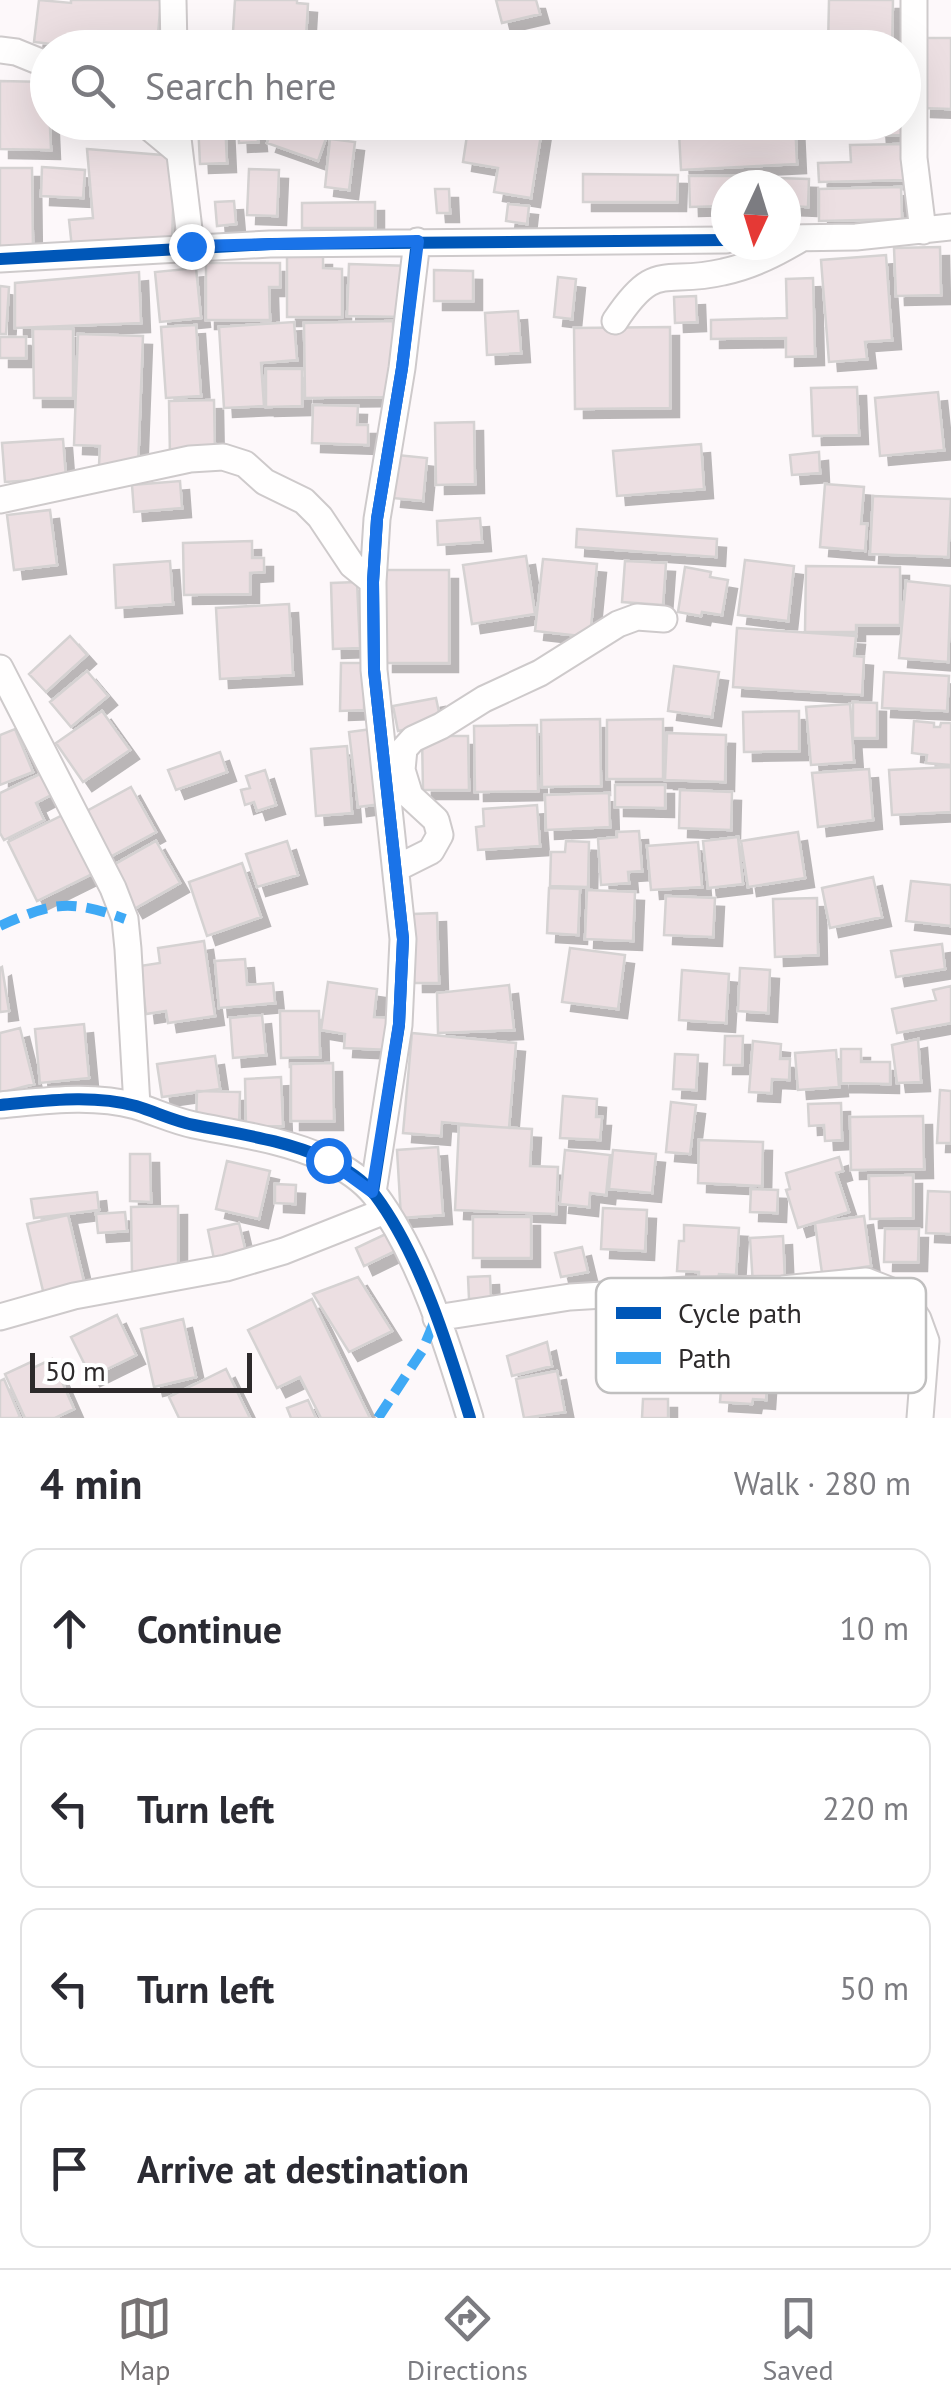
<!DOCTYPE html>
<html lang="en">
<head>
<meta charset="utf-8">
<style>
	body { margin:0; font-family:"PT Sans",sans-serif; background:#f2f2f3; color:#2b2b33 }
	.compass { position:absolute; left:711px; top:170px; width:90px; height:90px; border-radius:50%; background:#fff; box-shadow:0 10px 40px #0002; rotate:184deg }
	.scale { position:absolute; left:30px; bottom:25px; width:222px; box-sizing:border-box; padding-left:10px; border:5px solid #2d2a2b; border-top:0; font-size:28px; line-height:35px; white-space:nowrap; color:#2d2a2b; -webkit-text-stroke:8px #fff; paint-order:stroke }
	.stop { position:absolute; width:30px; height:30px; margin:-22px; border:8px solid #1a73e8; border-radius:50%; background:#fff }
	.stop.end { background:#1a73e8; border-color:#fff; box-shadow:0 2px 10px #0008 }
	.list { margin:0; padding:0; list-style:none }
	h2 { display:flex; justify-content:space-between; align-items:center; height:130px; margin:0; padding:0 40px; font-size:42px }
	h2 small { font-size:32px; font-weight:400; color:#7c7c81 }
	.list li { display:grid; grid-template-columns:65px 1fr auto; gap:30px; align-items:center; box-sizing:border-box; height:160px; margin:0 20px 20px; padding:0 20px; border:2px solid #e1e1e2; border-radius:20px }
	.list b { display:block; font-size:38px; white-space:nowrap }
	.list em { font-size:32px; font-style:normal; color:#7c7c81 }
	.icon { flex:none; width:55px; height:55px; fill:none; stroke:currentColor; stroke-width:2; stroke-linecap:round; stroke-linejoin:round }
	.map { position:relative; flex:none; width:951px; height:1418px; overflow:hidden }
	.search { position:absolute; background:#fff; box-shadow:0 10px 40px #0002; left:30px; right:30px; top:30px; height:110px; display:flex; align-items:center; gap:25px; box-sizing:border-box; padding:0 35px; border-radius:55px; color:#7c7c81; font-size:38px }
	.sheet { height:850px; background:#fff }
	nav { display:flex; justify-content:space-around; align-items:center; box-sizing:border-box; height:140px; border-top:2px solid #e1e1e2; background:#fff; font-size:28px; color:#7c7c81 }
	nav a { display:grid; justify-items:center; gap:5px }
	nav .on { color:#767273 }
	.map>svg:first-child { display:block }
</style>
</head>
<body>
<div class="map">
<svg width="951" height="1418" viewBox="0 0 951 1418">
	<defs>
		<filter id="shadow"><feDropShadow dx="9" dy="9" stdDeviation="0" flood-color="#0004"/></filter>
	</defs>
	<rect width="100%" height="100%" fill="#fdf8fa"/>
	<!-- building -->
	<path fill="#ecdfe2" stroke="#d5d2d2" stroke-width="2.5" filter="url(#shadow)" d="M39,0L71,3V0H161L157,45L86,48L34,42Z
		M235,0H297V3L308,4L306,37L233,32Z
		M496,0H536L540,14L502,23Z
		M829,0H893L892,48H828Z
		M923,38H951V109L922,108Z
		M653,41V48H591V45Z
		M0,81L48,82L51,150L0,149Z
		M198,122H225L227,163L200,164Z
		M238,122H256L258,142L239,143Z
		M274,122H306L329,130L318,161L267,143Z
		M469,122H543L531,198L494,192L498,168L463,162Z
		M746,122H795L797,164L681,170L679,133L746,130Z
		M877,122H904V135L878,136Z
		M330,139L355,142L349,190L325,187Z
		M903,144L904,180L819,182L818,163L851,162L850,145Z
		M87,149L175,156L172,239L72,248L69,220L93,218Z
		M42,167L85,170L83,198L41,196Z
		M0,168H32L33,249H0Z
		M249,169L279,170L277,216L247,215Z
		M583,174L678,175L677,202H583Z
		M689,176H739V185H726V206L690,207Z
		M748,177L809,179L808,207L786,206V185H747Z
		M901,187L902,219L819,221V189Z
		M435,189H449L450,213H437Z
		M234,201L236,224L217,226L215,202Z
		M375,202V228H302V203Z
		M508,204L529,206L527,224L506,221Z
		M940,247L941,295L896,296L894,248Z
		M886,255L892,340L865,342L867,359L829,362L821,260Z
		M287,256H323V268L342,269V317H287Z
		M206,263H280V287H269L270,320H206Z
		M349,264L411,266L407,317L347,316Z
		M196,268L201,318L160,322L155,272Z
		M434,270L473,271V301H434Z
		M139,272L141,323L15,328V283Z
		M558,277L576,279L572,319L554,317Z
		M813,278L815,356L786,357V338L711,339V320L787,318L786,279Z
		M0,286L9,287L6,334H0Z
		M696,296L697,322L675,323L674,297Z
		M518,311L521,353L487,355L485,313Z
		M393,321L395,397L305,398L304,323Z
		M294,322L297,360L261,363L264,406L224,408L219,327Z
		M196,325L201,396L166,398L161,327Z
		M670,327V408L575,409L574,328Z
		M33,329H73V398H34Z
		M78,334L143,336L138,467L99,465L100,446L74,445Z
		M0,337H26V358H0Z
		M266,369H302V406L266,407Z
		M857,387L859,435L813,436L811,388Z
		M938,392L944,450L880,456L875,398Z
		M214,400L215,455L170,456L169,401Z
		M313,405L358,406L357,425H368V445L312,443Z
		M474,422L475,484L436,485L435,423Z
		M63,439L66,478L5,482L2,443Z
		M701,444L704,489L617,496L613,451Z
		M819,452L820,473L792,475L790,455Z
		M397,455L427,458L423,501L392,498Z
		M180,481L182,508L134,512L132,485Z
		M825,484L864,487L861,524H867L865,551L820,547Z
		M873,496L951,499L948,557L870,554Z
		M50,510L57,565L14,570L7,515Z
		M480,518L482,542L438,545L437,521Z
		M577,529L717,539L716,557L576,547Z
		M252,541V558H264V572L250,573V594L184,595L183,543Z
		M526,556L535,614L472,624L463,565Z
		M543,559L597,564L590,637L535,631Z
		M745,560L794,566L788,621L738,615Z
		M170,561L173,604L116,608L114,565Z
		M625,561L666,563L663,605L622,602Z
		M806,566L900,567V625H856V632H805Z
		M685,567L711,572L710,577L728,580L722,615L702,612L701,616L678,612Z
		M384,570H449V663H384Z
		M906,581L951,586L948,662L899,658Z
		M357,582L360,648L333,649L331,583Z
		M289,604L293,675L220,679L216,608Z
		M737,628L856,636L854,656L864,657L862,695L733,687Z
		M70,636L87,655L46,692L29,674Z
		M341,663H364V710L340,711Z
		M674,666L719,672L712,717L668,711Z
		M87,671L108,696L71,727L50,702Z
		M884,672L949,676L947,711L882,708Z
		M436,698L441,722L398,731L393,706Z
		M853,702L877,703V738H853Z
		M850,704L854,762L811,765L806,707Z
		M102,711L130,750L83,782L56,743Z
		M799,711V751L744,752L743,712Z
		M600,719L601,786L542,787L541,720Z
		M663,719V779H607V720Z
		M914,721L934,723V727H940L941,723H951V765L926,763L927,755L912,753Z
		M537,725L538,791L475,792L474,726Z
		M15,729L33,772L0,785V735Z
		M372,729L381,804L358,807L349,732Z
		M667,733L726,735L725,782L665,780Z
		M422,736H468L469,790H423Z
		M347,746L352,813L316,816L311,749Z
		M220,752L227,772L176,790L168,770Z
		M951,767V812L892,815L889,770Z
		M869,769L873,820L818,827L812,773Z
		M265,770L276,805L257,811L254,802L245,805L241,790L250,788L246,776Z
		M40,774L51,795L36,803L44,820L4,840L0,833V793Z
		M615,785H665V808L615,807Z
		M131,787L156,832L108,858L83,813Z
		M680,790L732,792L731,830L679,828Z
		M609,793L610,827L546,830L545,795Z
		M537,805L540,846L478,850L476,827L484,826L483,809Z
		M67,813L96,872L37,901L8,842Z
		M639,831L642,871L628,872L629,883L601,885L598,839L617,837V832Z
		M798,832L805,878L748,887L741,841Z
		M738,837L743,884L708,888L703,841Z
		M156,841L180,883L134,909L110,867Z
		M287,841L298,875L257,887L246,854Z
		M566,841L589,842L588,887L550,886L551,852H565Z
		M698,842L702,887L651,890L647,846Z
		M242,863L261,917L207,936L189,882Z
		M873,877L882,917L830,928L822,888Z
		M911,881L951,885V926L906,921Z
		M549,888L580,889L578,935L547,933Z
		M587,890L635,892L633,941L585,939Z
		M666,896L715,898L713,937L664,935Z
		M817,898L818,955L775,957L773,899Z
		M437,913L439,983H414L413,914Z
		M204,941L215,1016L168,1023L166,1011L146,1014L140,966L160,963L158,948Z
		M942,944L945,969L896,977L891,951Z
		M570,948L625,955L618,1009L562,1002Z
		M245,959L247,985L273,983L275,1003L219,1008L215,961Z
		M2,967L9,1011L0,1012V968Z
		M740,968L770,970L768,1013L738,1011Z
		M682,970L729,974L726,1023L679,1020Z
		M328,982L377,989L374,1017L392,1018L391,1050L344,1048L345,1034L321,1030Z
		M509,985L514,1030L438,1033L437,993Z
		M951,986V1023L897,1033L892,1009L936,1000L933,990Z
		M280,1011H319L320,1057L281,1058Z
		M262,1015L266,1055L233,1058L230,1018Z
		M84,1024L89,1078L40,1083L35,1029Z
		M20,1028L34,1084L0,1093V1033Z
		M412,1033L516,1043L509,1128L442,1122L441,1136L403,1133Z
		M725,1036H743L742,1065H724Z
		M918,1039L921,1082L897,1083L892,1045Z
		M753,1041L781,1044L780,1059H790L789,1080L772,1079L771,1093L749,1092Z
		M841,1049H861V1062H890V1084L841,1083Z
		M836,1050L839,1087L798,1090L795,1053Z
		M675,1054L698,1055L696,1090L673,1089Z
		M215,1056L220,1089L162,1097L157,1064Z
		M333,1063L334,1121H291V1064Z
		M281,1077L283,1126L246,1127L245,1079Z
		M940,1090L951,1091V1143H937Z
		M197,1091L240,1092L239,1127L196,1126Z
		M563,1096L597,1099L596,1117H602L600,1140L560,1138Z
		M671,1102L696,1105L690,1154L666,1152Z
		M841,1103L842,1140L825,1141L824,1125L809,1126L808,1104Z
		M923,1116L924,1169L851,1170L850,1117Z
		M459,1125L532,1129L530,1166L558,1167L556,1214L455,1210Z
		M699,1140L763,1142L762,1186L698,1183Z
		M438,1147L443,1215L401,1218L397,1150Z
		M565,1150L610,1155L606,1195L590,1193L589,1207L560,1204Z
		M613,1150L656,1154L652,1193L609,1189Z
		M130,1154H150L151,1202L130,1201Z
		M839,1157L843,1171L836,1173L849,1212L798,1228L786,1190L790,1189L786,1173Z
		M227,1161L270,1171L259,1219L216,1209Z
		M913,1175V1218L870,1219L869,1176Z
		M275,1184L296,1185L295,1204L275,1203Z
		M751,1189L778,1190L777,1213L750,1212Z
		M928,1191L951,1192V1234L926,1233Z
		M97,1192L99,1210L34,1218L31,1199Z
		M178,1206V1272L132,1273L131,1207Z
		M603,1208L647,1210L645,1251L601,1249Z
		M125,1212L127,1231L98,1233L96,1214Z
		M68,1215L85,1286L44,1295L27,1224Z
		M864,1216L871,1266L822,1273L815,1223Z
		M473,1217H531V1258H473Z
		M239,1223L247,1257L215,1264L208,1230Z
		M684,1225L739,1228L736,1275L719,1274L718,1279L699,1278V1272L677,1271L679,1241H684Z
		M885,1229H919L918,1262H884Z
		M390,1232L399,1249L364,1266L356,1248Z
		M783,1236L785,1282L753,1285L750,1238Z
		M582,1247L588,1272L561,1277L555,1253Z
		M490,1276L491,1298L469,1299L468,1277Z
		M358,1277L392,1331L349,1352L313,1294Z
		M312,1299L370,1418H321L300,1377L277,1388L248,1330Z
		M117,1315L136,1355L91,1377L71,1337Z
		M183,1319L196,1377L154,1387L141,1329Z
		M734,1333L763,1335L762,1355L769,1356L766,1400L753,1399L752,1404L720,1402L725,1338L734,1339Z
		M547,1342L552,1366L512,1376L507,1356Z
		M52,1359L74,1409L55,1418H25L5,1374L31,1362L33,1368Z
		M226,1369L250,1418H179L169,1397Z
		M557,1371L565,1412L524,1418L516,1379Z
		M4,1379L20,1417L17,1418H0V1381Z
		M643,1399H668V1418H642Z
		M308,1400L316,1418H291L287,1408Z"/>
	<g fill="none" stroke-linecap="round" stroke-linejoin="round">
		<!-- minor casing -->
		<g stroke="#cecacb" stroke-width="29">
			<path id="minor" d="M173,0L174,48
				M914,0V158L923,231
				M0,50L16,52L48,65
				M143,122L178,151
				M176,122L191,246
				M787,238L856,237L951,227
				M0,259L270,244L726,240
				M615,321C656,259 663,286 723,272C752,266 777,253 802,238
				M0,500L190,459L223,457L245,464L265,482L304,501L320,517L352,565L373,582
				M0,668L113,888L125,919L128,949L137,1106
				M397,868L431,851L440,835L436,820L410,796L402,770L404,749L413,739L441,726L484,699L540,673L618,624L637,617L664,619
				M0,1105C45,1101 91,1094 136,1106C156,1112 174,1121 194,1125C238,1134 285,1140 326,1159C343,1167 363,1180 375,1195C420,1255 448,1346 470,1418
				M373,1192L399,1025L403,939L374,670L373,582L377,519L402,368L417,241
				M0,1317L74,1296L226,1268L284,1251L385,1211
				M436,1318L570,1297L687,1290L782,1289L866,1281L889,1290L908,1304L918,1319L926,1341L920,1418"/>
		</g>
		<!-- minor -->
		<use href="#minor" stroke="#fffefe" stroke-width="25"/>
		<!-- quiet -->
		<path stroke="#3fa9f5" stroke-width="10" stroke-dasharray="20 10" stroke-linecap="butt" d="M0,926C53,902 70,899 125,919
			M378,1418L422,1351L436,1318"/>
		<!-- cycleway casing -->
		<g stroke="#fff" stroke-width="19">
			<path id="cycleway" d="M0,259L270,244L726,240
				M0,1105C45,1101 91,1094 136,1106C156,1112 174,1121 194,1125C238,1134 285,1140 326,1159C343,1167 363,1180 375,1195C420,1255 448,1346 470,1418
				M373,1192L399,1025L403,939L374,670L373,582L377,519L402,368L417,241"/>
		</g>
		<!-- cycleway -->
		<use href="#cycleway" stroke="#0057b8" stroke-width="12"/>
	</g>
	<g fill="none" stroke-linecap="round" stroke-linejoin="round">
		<!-- route -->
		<path stroke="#1a73e8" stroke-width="12" d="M191,246L418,241L402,368L377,519L373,582L374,670L403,939L399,1024L372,1192L328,1160"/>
	</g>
	<!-- legend -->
	<rect x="596" y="1278" width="330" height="115" rx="15" fill="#fff" stroke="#c0bfbf" stroke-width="2.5"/>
	<rect x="616" y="1307" width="45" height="12" fill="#0057b8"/>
	<rect x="616" y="1352" width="45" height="12" fill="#3fa9f5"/>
	<g font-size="28" fill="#2d2a2b">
		<text x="678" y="1323">Cycle path</text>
		<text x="678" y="1368">Path</text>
	</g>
</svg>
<svg class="compass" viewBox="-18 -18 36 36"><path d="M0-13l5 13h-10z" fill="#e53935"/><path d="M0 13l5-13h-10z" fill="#7c7c81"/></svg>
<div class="scale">50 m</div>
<div class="stop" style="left:328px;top:1160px"></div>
<div class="stop end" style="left:191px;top:246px"></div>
<div class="search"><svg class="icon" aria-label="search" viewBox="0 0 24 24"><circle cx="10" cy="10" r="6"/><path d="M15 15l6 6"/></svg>Search here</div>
</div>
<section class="sheet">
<h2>4 min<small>Walk · 280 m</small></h2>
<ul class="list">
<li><svg class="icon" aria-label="ahead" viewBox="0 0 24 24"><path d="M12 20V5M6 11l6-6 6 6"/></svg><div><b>Continue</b></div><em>10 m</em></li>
<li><svg class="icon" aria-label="left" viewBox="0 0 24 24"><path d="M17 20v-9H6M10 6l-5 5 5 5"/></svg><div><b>Turn left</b></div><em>220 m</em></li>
<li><svg class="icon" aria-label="left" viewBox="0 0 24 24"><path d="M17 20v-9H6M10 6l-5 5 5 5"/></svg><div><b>Turn left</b></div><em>50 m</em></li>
<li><svg class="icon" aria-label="arrive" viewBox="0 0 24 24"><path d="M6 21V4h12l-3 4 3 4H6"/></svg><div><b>Arrive at destination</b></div></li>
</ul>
</section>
<nav>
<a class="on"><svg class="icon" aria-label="map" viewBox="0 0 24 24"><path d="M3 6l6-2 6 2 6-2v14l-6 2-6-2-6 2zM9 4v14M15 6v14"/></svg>Map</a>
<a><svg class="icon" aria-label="directions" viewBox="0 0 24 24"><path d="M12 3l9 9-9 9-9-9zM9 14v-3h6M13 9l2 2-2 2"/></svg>Directions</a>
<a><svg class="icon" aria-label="saved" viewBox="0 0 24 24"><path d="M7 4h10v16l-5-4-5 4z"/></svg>Saved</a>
</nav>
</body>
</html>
